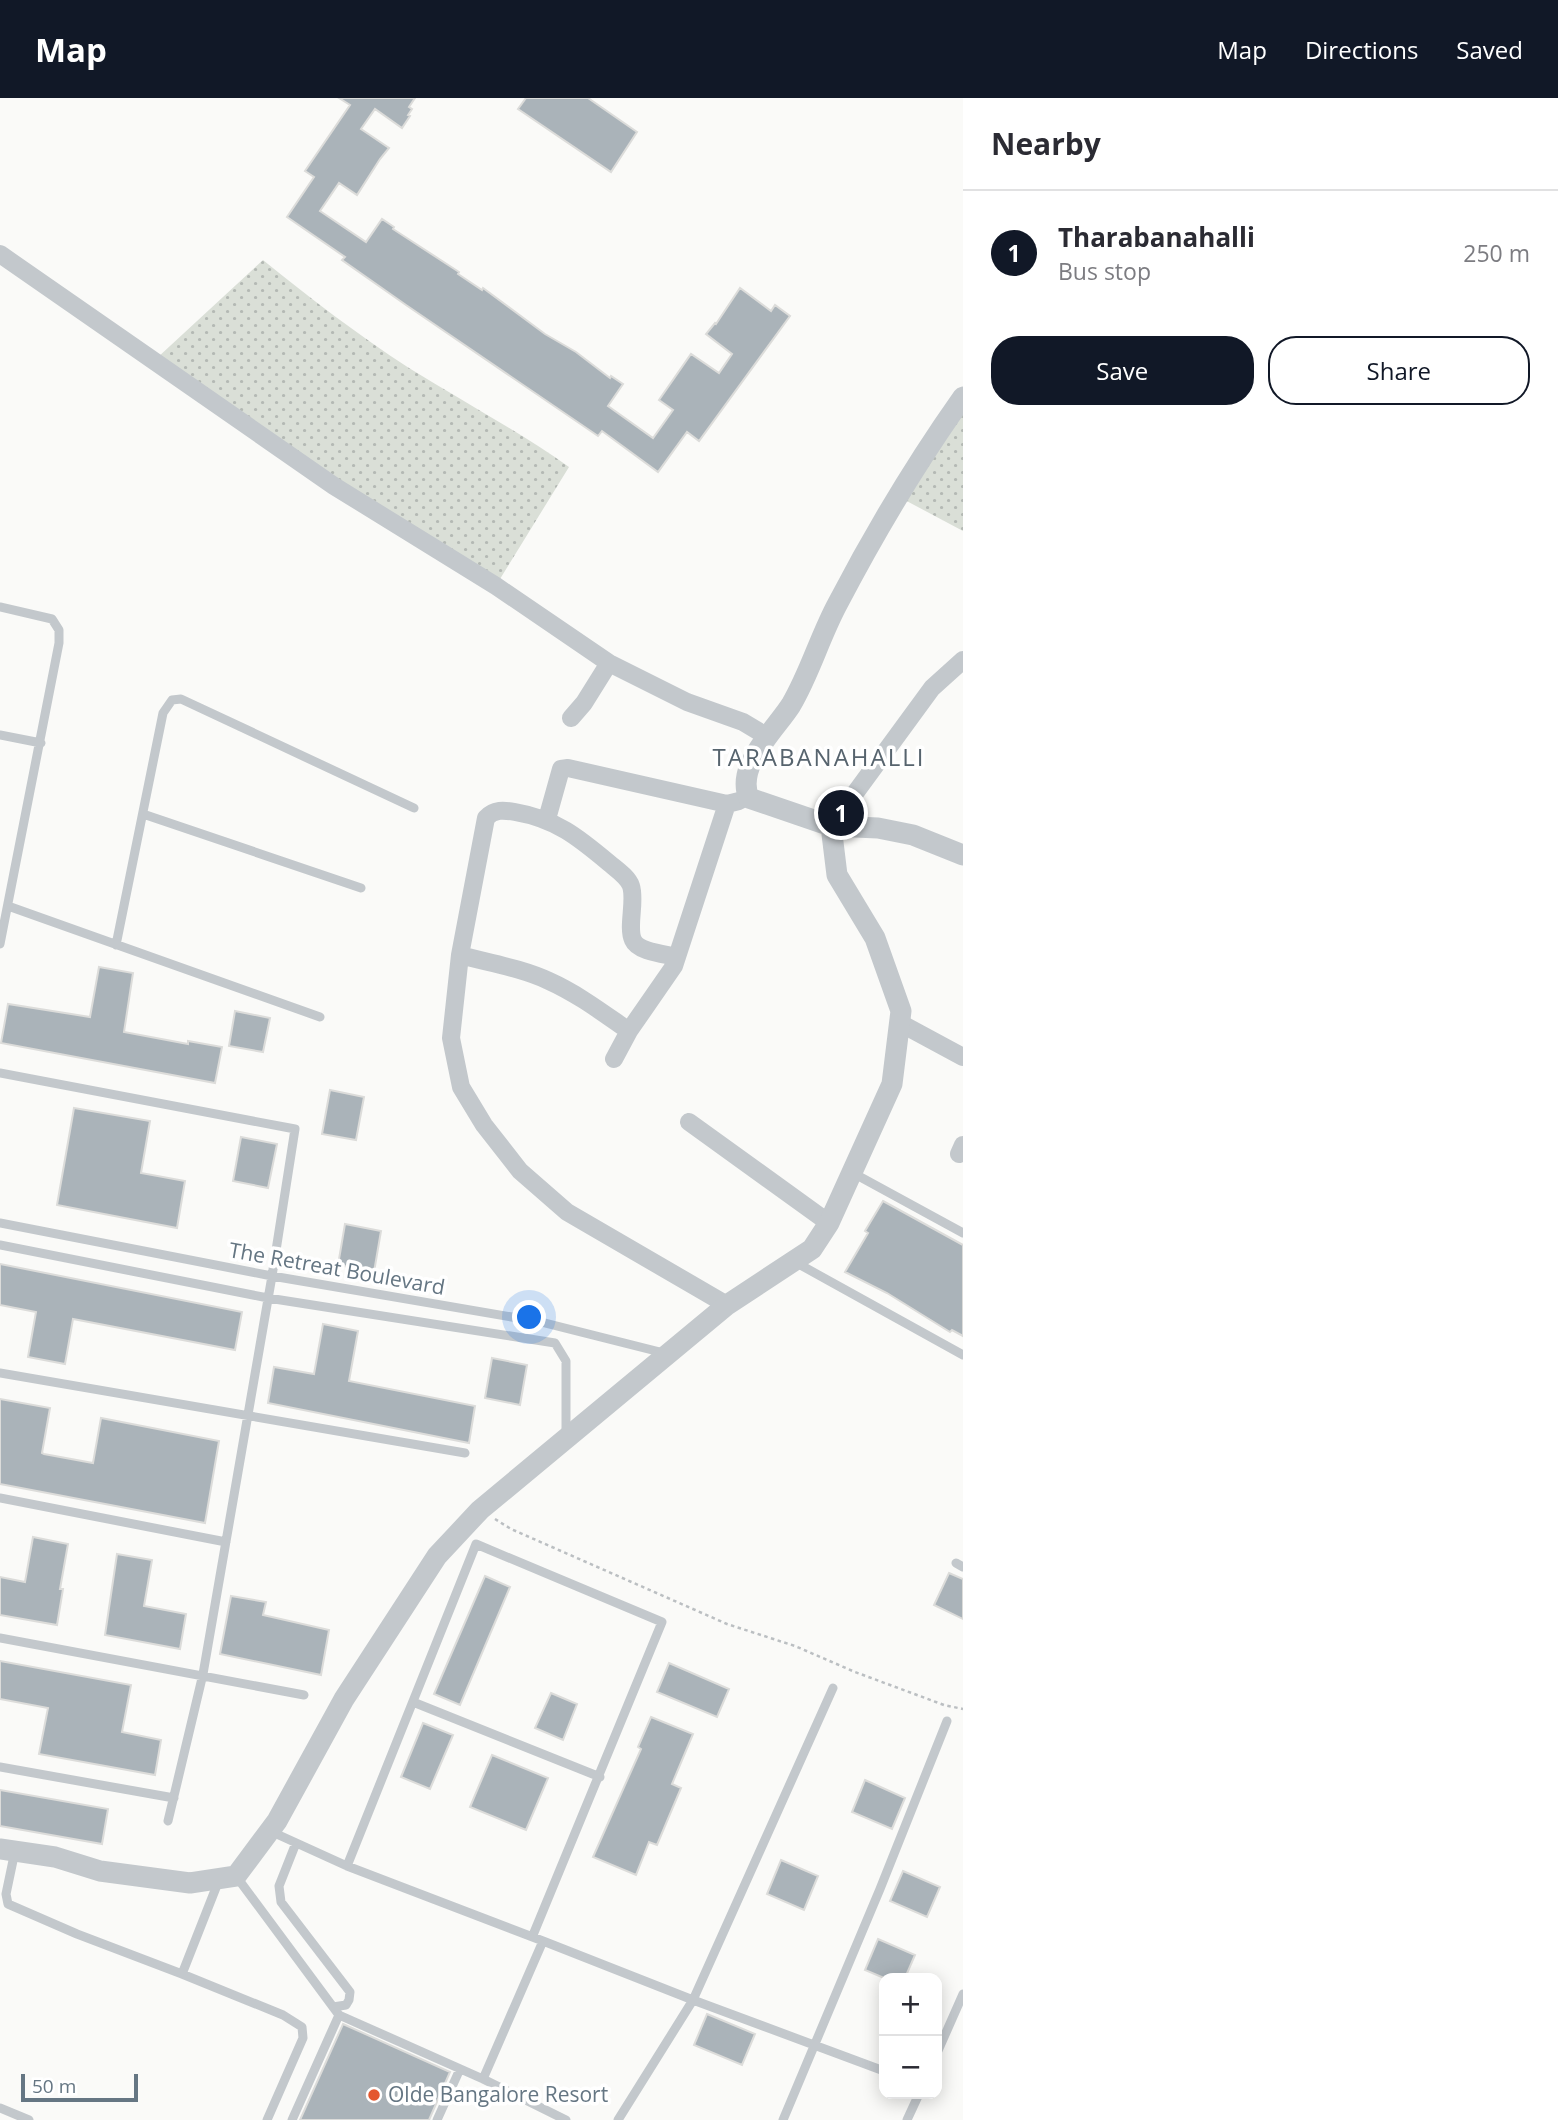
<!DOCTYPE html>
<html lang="en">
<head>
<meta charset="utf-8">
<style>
	body { margin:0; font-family:"Open Sans",sans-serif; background:#f7f7f7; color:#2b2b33 }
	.controls { position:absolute; right:21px; bottom:21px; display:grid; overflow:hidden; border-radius:14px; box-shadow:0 4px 18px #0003 }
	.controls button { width:63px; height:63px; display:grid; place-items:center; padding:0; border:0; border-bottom:2px solid #e1e1e2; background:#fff; color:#2b2b33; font:35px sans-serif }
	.scale { position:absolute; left:21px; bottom:18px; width:117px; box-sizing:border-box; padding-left:7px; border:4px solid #657683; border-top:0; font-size:19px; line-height:24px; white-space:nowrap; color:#657683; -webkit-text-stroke:5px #fff; paint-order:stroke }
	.you { position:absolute; left:530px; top:1220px; width:24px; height:24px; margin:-18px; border:5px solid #fff; border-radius:50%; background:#1a73e8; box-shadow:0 0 0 10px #1a73e833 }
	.badge { display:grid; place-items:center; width:46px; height:46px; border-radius:50%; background:#111827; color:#fff; font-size:23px; font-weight:700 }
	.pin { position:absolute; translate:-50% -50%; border:4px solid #fff; box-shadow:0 2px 7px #0006 }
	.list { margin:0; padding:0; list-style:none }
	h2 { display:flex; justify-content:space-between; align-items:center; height:91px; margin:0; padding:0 28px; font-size:30px }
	h2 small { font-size:23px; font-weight:400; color:#7c7c81 }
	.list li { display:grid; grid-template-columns:46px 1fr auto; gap:21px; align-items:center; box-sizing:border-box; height:126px; padding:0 28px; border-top:2px solid #e1e1e2 }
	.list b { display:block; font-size:26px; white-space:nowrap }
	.list p { margin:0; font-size:23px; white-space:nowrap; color:#7c7c81 }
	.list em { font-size:23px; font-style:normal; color:#7c7c81 }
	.actions { display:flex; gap:14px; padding:21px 28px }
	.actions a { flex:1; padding:16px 0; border:2px solid #111827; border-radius:28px; text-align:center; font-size:24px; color:#111827 }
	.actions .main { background:#111827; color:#fff }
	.map { position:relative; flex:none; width:963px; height:2022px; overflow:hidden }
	header { display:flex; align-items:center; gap:42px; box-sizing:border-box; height:98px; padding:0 35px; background:#111827; color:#fff }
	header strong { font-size:33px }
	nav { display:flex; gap:38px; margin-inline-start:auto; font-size:24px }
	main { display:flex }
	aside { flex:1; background:#fff }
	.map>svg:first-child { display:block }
</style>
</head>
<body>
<header>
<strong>Map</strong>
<nav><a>Map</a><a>Directions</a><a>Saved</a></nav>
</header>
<main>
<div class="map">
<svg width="963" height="2022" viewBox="0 0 963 2022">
	<defs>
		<pattern id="grass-dots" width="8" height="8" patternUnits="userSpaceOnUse" patternTransform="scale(1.75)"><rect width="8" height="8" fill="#dadfd7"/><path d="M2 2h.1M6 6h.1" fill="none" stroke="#b4b9b4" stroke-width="1.8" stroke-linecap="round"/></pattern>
	</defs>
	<rect width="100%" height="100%" fill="#fafaf8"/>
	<!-- grass -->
	<path fill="url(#grass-dots)" d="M263,162C310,200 358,237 409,270C462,303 518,333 569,369L500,481L325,373L157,260Z
		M963,310V433L901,400Z"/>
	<!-- building -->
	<path fill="#aab3b9" stroke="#dcdcda" stroke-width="2" d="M339,0H415L409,9L412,11L408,17L410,18L402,30L375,11L361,31L389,50L380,61L357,97L339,85L320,113L366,144L382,121L394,129L393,131L459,174L458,176L482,192L483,190L545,236L576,254L610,280L611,278L623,286L608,308L653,340L673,312L659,302L691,256L719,275L732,256L706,236L715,225L716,226L740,190L771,213L775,207L790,218L699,343L687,334L658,374L602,333L598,338L406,207L342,162L345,159L287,119L314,79L305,73L350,7Z
		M526,0H588L637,34L611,74L518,11Z
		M99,869L133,875L124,934L188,946V943L222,949L215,985L1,945L8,906L90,919Z
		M235,913L270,920L263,954L229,948Z
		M330,992L364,999L356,1042L322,1036Z
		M74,1010L150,1023L141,1075L185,1083L177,1130L57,1107Z
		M241,1039L277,1046L268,1090L233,1083Z
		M883,1103L963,1147V1238L952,1232L950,1234L887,1195L845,1174L868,1135L865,1133Z
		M345,1126L381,1133L374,1174L338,1167Z
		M0,1166L242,1214L235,1252L73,1221L65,1266L28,1259L36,1214L0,1207Z
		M323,1226L358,1233L349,1283L475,1308L469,1345L268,1305L274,1269L314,1276Z
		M492,1260L527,1267L520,1307L485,1300Z
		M0,1301L50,1310L42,1355L44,1356L93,1365L101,1320L219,1343L205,1425L0,1386Z
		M33,1439L68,1446L60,1491H63L57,1527L0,1517V1479L25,1484Z
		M117,1456L152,1462L144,1508L186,1516L180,1551L105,1537Z
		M949,1475L963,1481V1521L934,1507Z
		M485,1478L510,1489L460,1607L434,1596Z
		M231,1498L266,1504L263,1517L329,1532L321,1577L220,1556Z
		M0,1563L131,1587L122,1634L161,1642L155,1677L39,1656L48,1610L0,1601Z
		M669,1565L729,1591L717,1619L657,1594Z
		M551,1595L577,1606L563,1642L535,1630Z
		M651,1619L693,1636L672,1686L681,1690L657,1747L649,1744L636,1777L593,1759L641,1651L638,1649Z
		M423,1625L453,1637L430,1691L401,1679Z
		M492,1657L548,1680L526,1732L470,1709Z
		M865,1682L905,1700L892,1731L852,1714Z
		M0,1692L108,1711L102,1746L0,1728Z
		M781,1762L818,1778L804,1812L767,1796Z
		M903,1773L940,1789L927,1819L890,1803Z
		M878,1841L915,1857L905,1880H884L865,1872Z
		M707,1916L755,1936L742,1967L694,1947Z
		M343,1926L450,1974L429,2022H300Z"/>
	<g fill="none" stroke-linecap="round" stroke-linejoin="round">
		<!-- path -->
		<path stroke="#bbbfc2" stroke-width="2.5" stroke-dasharray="3.5 3.5" stroke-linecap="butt" d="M495,1421L511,1431L727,1526L795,1548L855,1574L944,1607L963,1611"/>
		<!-- service -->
		<path stroke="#c3c8cc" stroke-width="9" d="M0,509L52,521L59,532V545L0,846
			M0,637L41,645
			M143,716L361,790
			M8,808L320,919
			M116,847L163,615L172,602L181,601L414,710
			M0,975L295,1031L272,1178L203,1576L168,1723
			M853,1075L963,1135
			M0,1125L272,1178L541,1224L664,1255
			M0,1147L268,1200L555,1245L566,1263V1339
			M795,1164L963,1257
			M0,1275L465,1355
			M0,1400L226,1444
			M956,1465L963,1469
			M0,1540L304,1597
			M413,1604L600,1679
			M0,1669L174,1700
			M270,1733L347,1768L543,1843L483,1981L566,2022
			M296,1745L279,1788L281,1804L350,1894L349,1902L346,1907L333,1909
			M15,1753L6,1796L8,1806L77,1836L182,1876L219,1782
			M347,1768L476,1446L662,1524L533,1837
			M236,1778L339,1917L483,1981
			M543,1843L693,1902L884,1973
			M182,1876L283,1917L302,1929L303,1940L267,2022
			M937,1955L963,1896
			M0,2010L29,2022
			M292,2022L339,1917
			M437,2022L460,1971
			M618,2022L693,1902L833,1590
			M783,2022L880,1791L947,1623
			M907,2022L919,1996"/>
		<!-- minor -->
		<path stroke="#c3c8cc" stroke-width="18" d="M0,156L334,388L496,488L609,565L687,604L743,624L768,639
			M571,620L584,605L609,565
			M547,721L561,671L568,670L727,706L739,703
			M831,728L932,590L963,562
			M460,857C489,865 521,870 549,883C578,896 603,915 629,933
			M677,859C665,856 638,854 633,842C627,829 636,803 631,788C628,779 616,771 609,765C578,739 556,721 515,714C504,712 494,711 486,720L460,857L451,940L461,989L484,1027L520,1073L567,1114L727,1207
			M900,925L963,959
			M614,961L629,933L674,868L727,706
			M689,1024L829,1125
			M959,1056L963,1047"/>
		<!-- tertiary -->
		<path stroke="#c3c8cc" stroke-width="21" d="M963,299C917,364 875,434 838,505C820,538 810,575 791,607C775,632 735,668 749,700L831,728L878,730L913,737L963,757
			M0,1751L55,1759L100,1773L190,1785L236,1778L277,1723L344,1601L437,1458L480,1412L727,1207L812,1151L829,1125L892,986L901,913L875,840L837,777L831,728"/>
	</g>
	<!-- markers -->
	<circle fill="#e4572e" stroke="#fff" stroke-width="2.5" cx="374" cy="1997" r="7"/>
	<g text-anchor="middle" stroke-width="7" stroke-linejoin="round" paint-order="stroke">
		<!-- street labels -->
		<g font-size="21" fill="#657683" stroke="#fff">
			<text transform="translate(337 1171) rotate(10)" y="7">The Retreat Boulevard</text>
		</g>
		<!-- poi labels -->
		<g font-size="21" fill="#657683" stroke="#fff" text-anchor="start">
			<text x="388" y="2004">Olde Bangalore Resort</text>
		</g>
		<!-- quarter labels -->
		<g font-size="24" letter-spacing="2" fill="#57646e" stroke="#fff">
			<text x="819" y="668">TARABANAHALLI</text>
		</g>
	</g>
</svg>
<div class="controls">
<button>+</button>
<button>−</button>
</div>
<div class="scale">50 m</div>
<div class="you"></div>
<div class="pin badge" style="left:841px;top:715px">1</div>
</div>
<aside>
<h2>Nearby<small></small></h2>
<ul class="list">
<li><span class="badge">1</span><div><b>Tharabanahalli</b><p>Bus stop</p></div><em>250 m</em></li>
</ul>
<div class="actions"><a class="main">Save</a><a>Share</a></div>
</aside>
</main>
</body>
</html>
